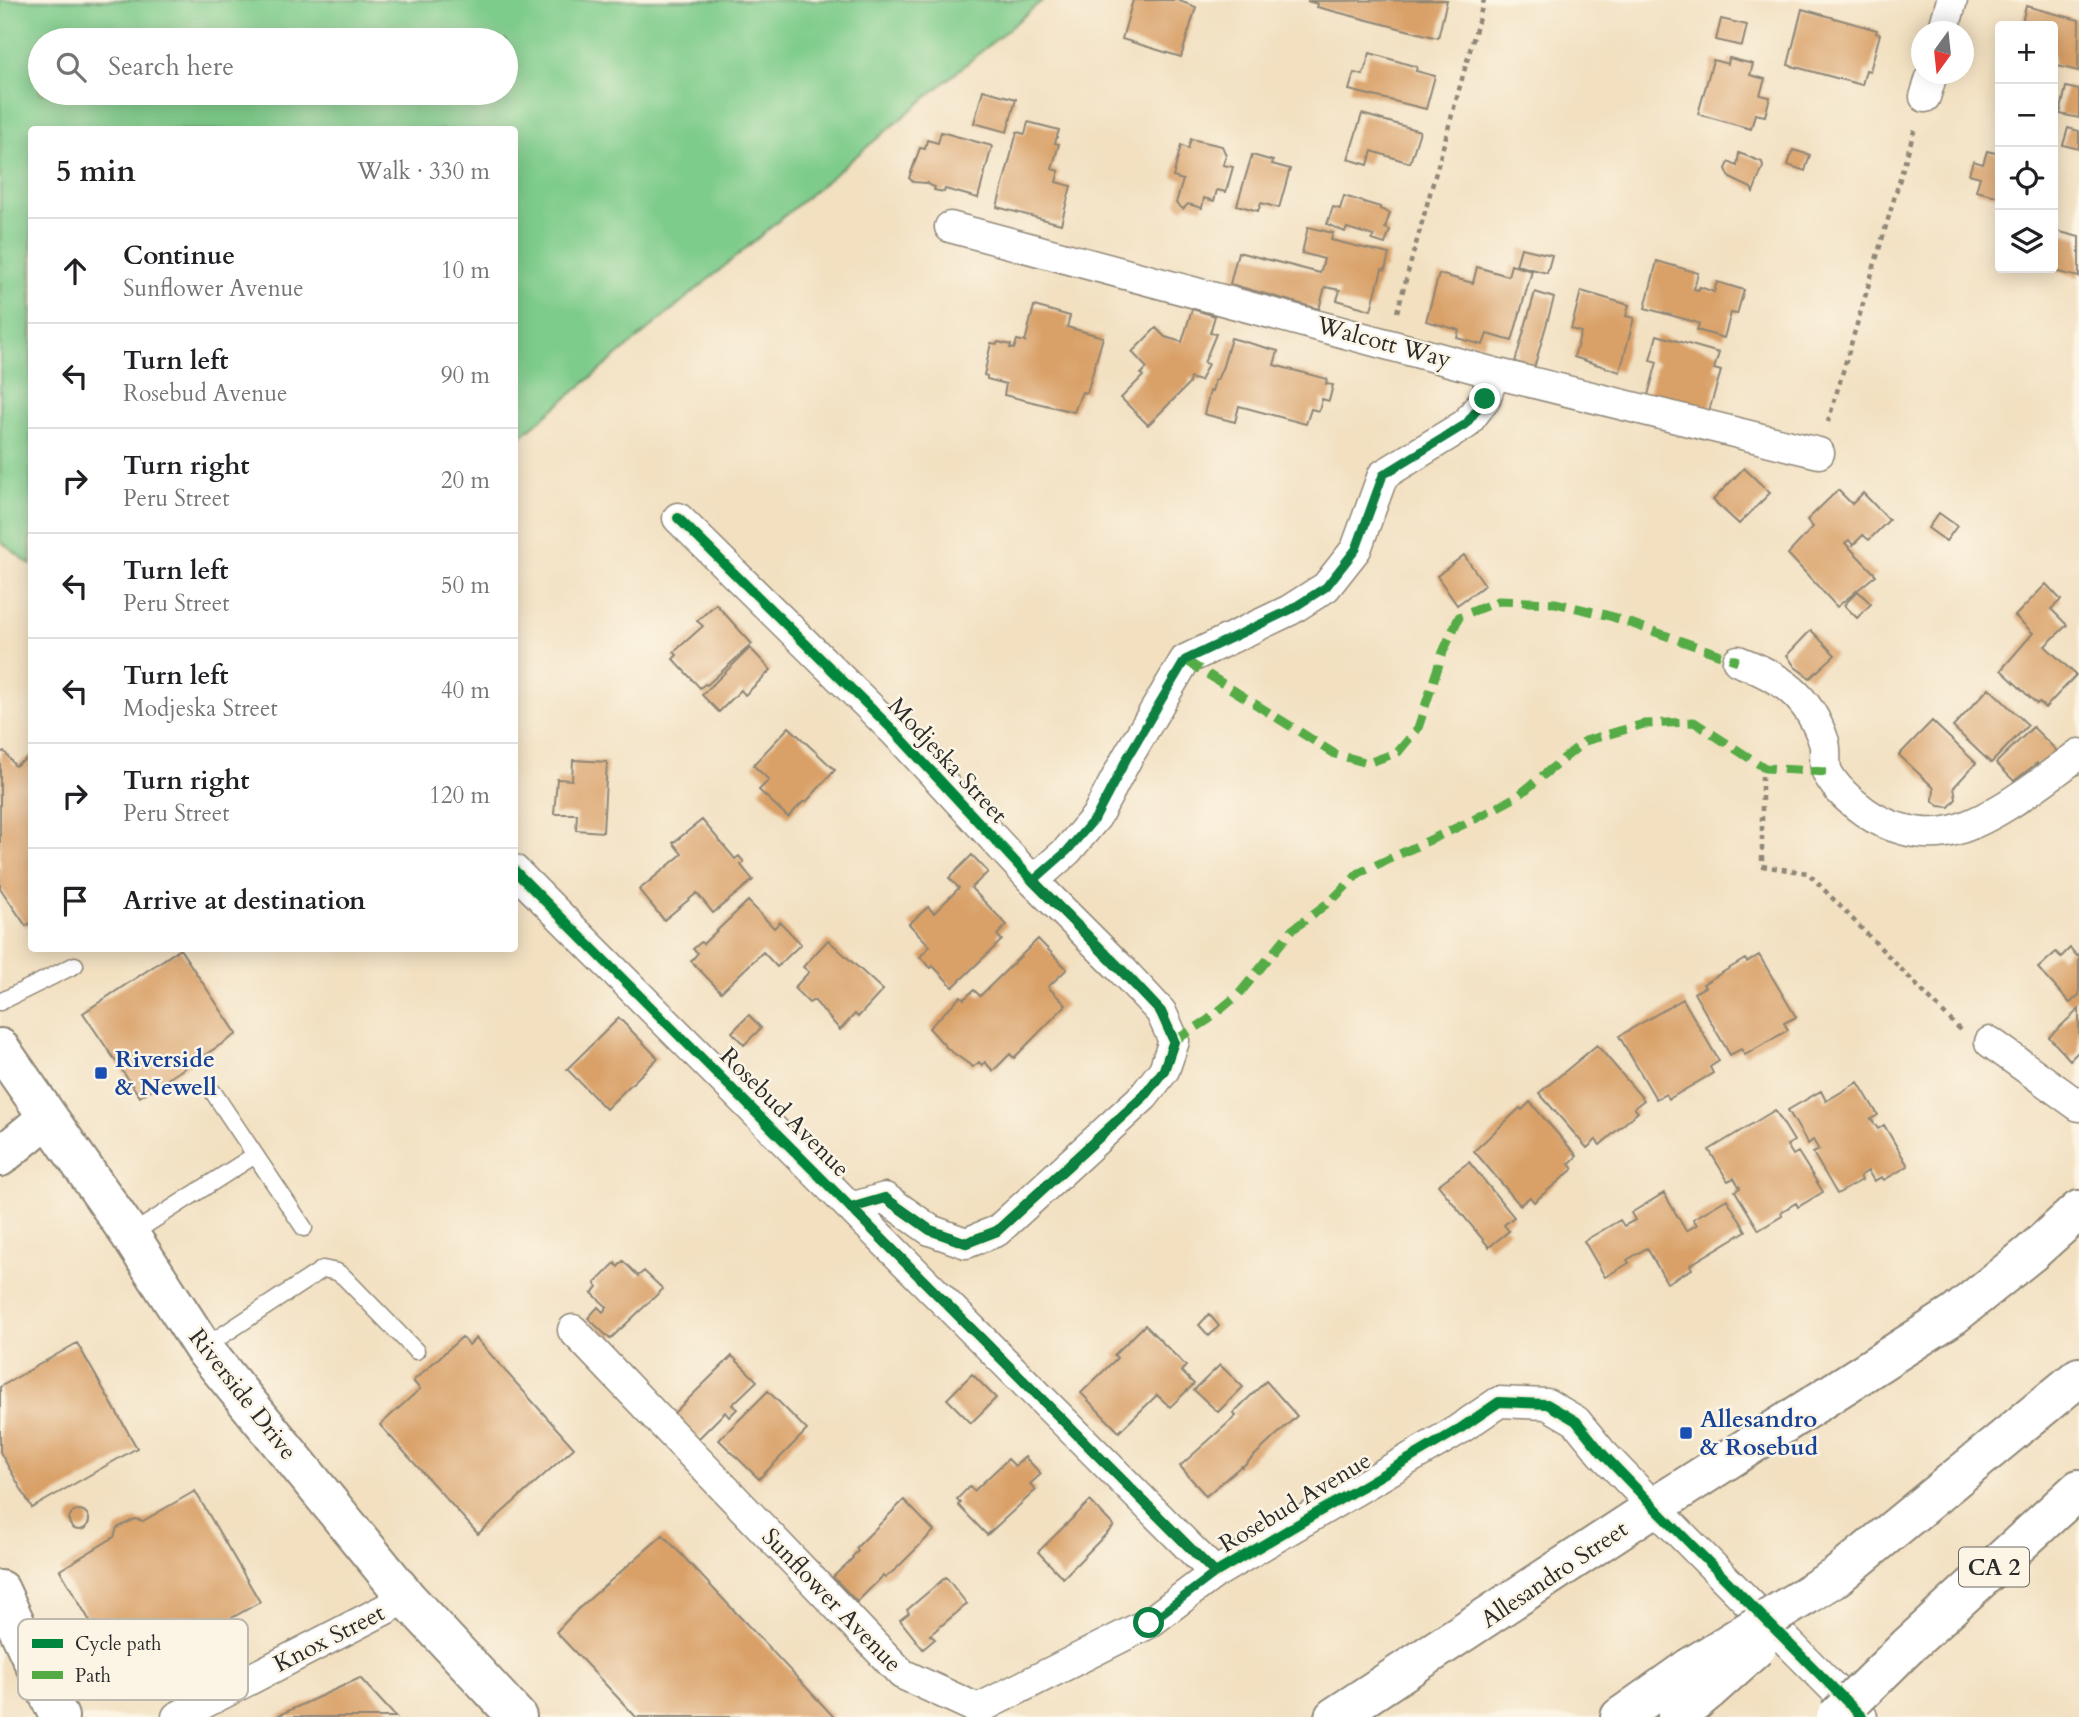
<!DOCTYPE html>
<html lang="en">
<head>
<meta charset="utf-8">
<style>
	body { margin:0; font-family:Cardo,serif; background:#f2f2f2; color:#202124 }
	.controls { position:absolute; right:21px; top:21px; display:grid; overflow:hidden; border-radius:7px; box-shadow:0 4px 18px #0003 }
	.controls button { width:63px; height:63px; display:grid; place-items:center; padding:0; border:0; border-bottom:2px solid #e0e0e0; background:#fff; color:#202124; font:35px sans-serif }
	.compass { position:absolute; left:1911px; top:21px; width:63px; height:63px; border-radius:50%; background:#fff; box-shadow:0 4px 18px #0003; rotate:195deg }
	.stop { position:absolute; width:21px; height:21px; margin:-16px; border:5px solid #0b8043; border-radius:50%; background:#fff }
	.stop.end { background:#0b8043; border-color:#fff; box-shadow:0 2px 7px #0008 }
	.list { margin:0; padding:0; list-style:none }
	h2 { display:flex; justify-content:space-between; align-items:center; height:91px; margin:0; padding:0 28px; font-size:30px }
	h2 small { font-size:23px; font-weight:400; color:#757577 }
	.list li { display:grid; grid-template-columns:46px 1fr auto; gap:21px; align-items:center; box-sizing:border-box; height:105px; padding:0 28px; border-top:2px solid #e0e0e0 }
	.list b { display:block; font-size:26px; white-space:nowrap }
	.list p { margin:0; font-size:23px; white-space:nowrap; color:#757577 }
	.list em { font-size:23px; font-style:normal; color:#757577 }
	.icon { flex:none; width:38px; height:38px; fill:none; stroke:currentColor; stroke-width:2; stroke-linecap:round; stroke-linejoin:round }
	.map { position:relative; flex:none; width:2079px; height:1717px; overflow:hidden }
	.search { position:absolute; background:#fff; box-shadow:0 4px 18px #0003; left:28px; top:28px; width:490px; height:77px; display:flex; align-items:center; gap:18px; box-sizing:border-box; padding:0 24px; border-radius:38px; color:#757577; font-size:26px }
	.panel { position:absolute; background:#fff; box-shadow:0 4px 18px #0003; left:28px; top:126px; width:490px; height:826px; border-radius:7px }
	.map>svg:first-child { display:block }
</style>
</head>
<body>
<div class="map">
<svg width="2079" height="1717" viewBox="0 0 2079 1717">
	<rect width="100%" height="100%" fill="#fcf5e5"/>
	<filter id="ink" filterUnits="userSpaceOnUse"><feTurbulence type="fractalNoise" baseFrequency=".0143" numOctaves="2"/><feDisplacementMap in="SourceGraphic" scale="14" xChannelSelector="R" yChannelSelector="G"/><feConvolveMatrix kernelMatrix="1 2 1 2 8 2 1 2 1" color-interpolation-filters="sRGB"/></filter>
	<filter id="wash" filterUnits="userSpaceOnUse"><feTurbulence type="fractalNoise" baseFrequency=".00686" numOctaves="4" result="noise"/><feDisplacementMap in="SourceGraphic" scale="28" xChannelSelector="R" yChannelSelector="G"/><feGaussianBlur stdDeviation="1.57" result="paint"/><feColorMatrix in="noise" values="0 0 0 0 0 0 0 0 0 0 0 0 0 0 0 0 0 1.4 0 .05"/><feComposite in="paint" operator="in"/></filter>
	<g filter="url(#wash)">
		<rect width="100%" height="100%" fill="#f2e0c1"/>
		<!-- green -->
		<path fill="#7ecc8b" stroke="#547c5b" stroke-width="2" fill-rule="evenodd" d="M0,0H1043L515,441L514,130H32L31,565L0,541ZM40,40H506V93H40Z"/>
		<g id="blocks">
			<!-- building -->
			<path fill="#d9a068" d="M1133,0H1177L1196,7L1181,57L1122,39Z
				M1447,0L1438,38L1317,7L1318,4L1307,1Z
				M2026,6L2079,20L2078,71L2053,65V26H2021Z
				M1802,9L1877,30L1876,33L1880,34L1870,71L1866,70L1862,85L1788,65Z
				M1721,19L1747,25L1742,46L1716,40Z
				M1370,53L1417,67L1416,71L1435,76L1426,109L1349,90L1354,73L1363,75Z
				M1729,58L1753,64L1750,75L1765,79L1760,95L1770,97L1765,116L1755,114L1751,129L1698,114L1713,60L1728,64Z
				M2066,87L2079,90V118L2060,114Z
				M983,90L1016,99L1007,132L974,123Z
				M1362,114L1420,131L1410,163L1372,151L1368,165L1348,159Z
				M1028,122L1059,130L1055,143L1059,144L1052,169L1059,171L1056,182L1071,186L1061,224L997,207L1017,132L1025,134Z
				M2068,128L2079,131V149L2063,145Z
				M941,132L992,146L978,198L945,189L944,192L934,190L935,187L927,184V183L913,182L909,178L920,148L925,149L927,140L938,143Z
				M1191,139L1222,146L1226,155L1223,165L1233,167L1226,192L1217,190L1214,201L1204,198L1202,208L1188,204L1183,209L1176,203L1183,180L1173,177L1181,145L1188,149Z
				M1793,150L1810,155L1805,171L1788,165Z
				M1987,151L2000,154V197L1976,191L1980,177L1969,174L1973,161L1983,164Z
				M1739,153L1762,162L1763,167L1753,192L1751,188L1730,178L1726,169L1729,162L1737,166Z
				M1252,155L1273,161L1272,164L1290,169L1279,208L1261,203L1258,211L1237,205Z
				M1344,196L1380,207V209L1390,213L1385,228L1390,230L1385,244L1372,240L1374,236L1347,228L1345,232L1327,224L1333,207L1340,209Z
				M1308,227L1333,233L1331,240L1389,254L1385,270L1382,269L1371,310L1337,300L1340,290L1325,287L1319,309L1230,284L1238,252L1320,273L1324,259L1302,253Z
				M2053,230L2079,237V277L2046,269L2053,268Z
				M1521,248L1552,255L1547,273L1516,265Z
				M1657,261L1698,273L1694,289L1698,290L1700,287L1714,292L1717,282L1744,290L1737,314L1731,313L1724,338L1697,330L1699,324L1695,322L1645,308Z
				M1511,265L1532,271L1512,341L1487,334L1483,345L1457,338L1459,330L1426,321L1439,274L1473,283L1477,267L1508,276Z
				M1581,291L1629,305L1626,316L1634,318L1620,372L1574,357L1581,332L1571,329Z
				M1535,292L1554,298L1534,368L1515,362Z
				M1034,306L1070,316L1067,327L1103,337L1087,393L1082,392L1074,412L1004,395L1006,384L987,379V376L984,375L991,343L997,344L998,342L1011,345L1010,348L1014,349L1017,340L1025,342Z
				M1192,309L1215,316L1210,333L1216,334L1204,363L1208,364L1200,381L1190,378L1189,384L1148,425L1121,398L1143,376L1141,374L1147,368L1132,352L1156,328L1165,337L1182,342Z
				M1657,335L1719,353L1714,369L1721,371L1708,414L1647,399L1657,362L1650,360Z
				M1231,338L1278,351L1274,365L1327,379L1326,384L1333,385L1329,401L1322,399L1319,411L1311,409L1306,424L1239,406L1235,422L1204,414L1210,391H1212L1215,380H1217L1223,366Z
				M1744,468L1770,493L1739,524L1713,500Z
				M1838,490L1852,504L1863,493L1889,520L1869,540L1863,535L1853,545L1849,540L1845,543L1876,575L1837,607L1788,554L1813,527L1807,520Z
				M1939,513L1957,526L1946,541L1928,528Z
				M1464,555L1485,585L1457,605L1437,576Z
				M2046,584L2061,600L2051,609L2067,625L2045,646L2076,675L2045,708L2039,702L2037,704L2001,670L2033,633L2015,616Z
				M1858,591L1871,604L1857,618L1844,605Z
				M716,604L752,644L707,685L705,684L700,688L673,659L677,655L674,652L703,626L697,621Z
				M1811,630L1835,655L1810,678L1795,667L1787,655Z
				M750,648L771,670L745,695L741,690L719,712L702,695Z
				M1989,688L2028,725L1991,763L1953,727Z
				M1932,721L1976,763L1954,787L1956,799L1949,807L1939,806L1933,801L1934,788L1899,755Z
				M789,727L835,770L806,802H803L788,817L759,790L769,780L753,765Z
				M2033,727L2061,755L2044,771L2037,763L2014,781L1996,763Z
				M4,751L15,766L32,755V922L26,926L0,888V753Z
				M573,760L607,762L603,832L576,830L577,814H554L557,779L572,780Z
				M702,820L735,859L739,856L744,862L741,865L753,880L713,913L697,893L664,920L639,890L682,854L673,843Z
				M972,855L988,872L971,888L1007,925L997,935L1002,940L953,987L933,966L931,968L920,957L930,946L909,924L928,907L934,913L959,888L949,878Z
				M748,901L774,928L780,922L801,944L777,967L763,952L721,992L691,961L698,953L693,949L701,942L703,944Z
				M1038,939L1067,969L1048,987L1066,1005L1014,1058L1010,1054L993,1071L985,1062L982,1065L979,1062L973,1067L948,1049L929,1028L961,996L964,999L974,990L980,996Z
				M828,940L883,990L858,1017L855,1014L840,1030L814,1000L809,1003L794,988L809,972L803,967Z
				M2070,948L2077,956L2079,955V995L2070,1003L2038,968L2056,952L2061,957Z
				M180,949L237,1034L140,1097L83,1013Z
				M1759,955L1796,1017L1784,1023L1788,1030L1745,1055L1741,1049L1730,1055L1694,993L1705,987L1703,984L1745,959L1747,962Z
				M1683,999L1719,1061L1710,1067L1713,1073L1669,1099L1666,1094L1656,1099L1619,1036Z
				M2079,1009V1051L2070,1060L2049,1037Z
				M749,1015L761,1028L744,1045L732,1032Z
				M619,1018L658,1058L606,1109L567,1069Z
				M1597,1045L1644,1100L1634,1108L1638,1112L1600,1145L1596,1140L1587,1148L1539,1093Z
				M1858,1082L1878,1115L1871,1119L1878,1129L1884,1125L1908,1166L1884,1180L1882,1177L1874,1181L1868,1171L1860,1176L1862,1180L1837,1194L1813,1153L1819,1150L1813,1140L1808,1144L1788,1110L1821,1091L1826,1101Z
				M1530,1102L1577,1156L1569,1164L1573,1169L1534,1202L1530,1197L1520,1205L1474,1151L1520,1108L1522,1110Z
				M1775,1110L1794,1141L1787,1145L1793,1155L1798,1152L1823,1192L1798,1207L1796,1203L1781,1212L1782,1216L1759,1230L1735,1191L1740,1188L1734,1178L1728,1181L1709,1150Z
				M1469,1162L1514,1217L1504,1225L1509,1231L1489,1247L1438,1185Z
				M1664,1193L1686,1231L1697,1225L1693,1219L1727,1199L1746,1231L1690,1265L1692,1269L1667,1283L1647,1248L1627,1260L1629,1263L1605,1277L1584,1241L1620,1220L1624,1226L1635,1220L1631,1213Z
				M623,1261L638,1276L644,1271L663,1289L610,1339L588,1318L598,1307L603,1312L607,1307L592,1293L598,1287L595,1283L615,1263L618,1267Z
				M1209,1314L1219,1326L1209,1336L1199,1325Z
				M1145,1325L1186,1366L1181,1371L1194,1384L1170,1407L1157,1395L1119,1432L1081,1393L1117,1358L1114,1355Z
				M462,1337L469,1345L476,1338L574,1448L478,1534L380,1425L420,1389L413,1381Z
				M77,1343L137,1448L32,1508L0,1452V1387Z
				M732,1356L757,1381L732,1405L737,1409L729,1417L725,1412L698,1439L673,1414Z
				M1220,1365L1243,1387L1218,1412L1194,1390Z
				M972,1374L996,1398L971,1423L947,1399Z
				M1266,1381L1297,1416L1242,1467L1241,1466L1206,1496L1180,1466L1236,1416L1233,1413Z
				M768,1391L807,1430L759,1479L719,1440Z
				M1025,1457L1041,1474L1030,1484L1036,1490L987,1535L958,1505L961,1503L957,1499L970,1486L974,1491L1008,1459L1015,1466Z
				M195,1491L260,1602L209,1631L208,1638L187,1650L178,1649L125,1681L60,1570L114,1537L117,1528L135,1519L143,1521Z
				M904,1500L934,1531L897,1568L885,1578L883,1576L857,1602L833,1577L853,1558L852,1557L858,1551L856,1548Z
				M1090,1501L1114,1526L1063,1578L1038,1552Z
				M69 1520a10 10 0 1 1 20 0a10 10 0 1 1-20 0Z
				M663,1535L834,1717H636L556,1632L577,1610Z
				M946,1577L967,1604L930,1635L935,1639L923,1649L900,1620L909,1613L907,1610Z
				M360,1678L396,1717H275Z"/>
		</g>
	</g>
	<g filter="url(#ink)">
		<use href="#blocks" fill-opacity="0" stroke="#8e8676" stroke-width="2"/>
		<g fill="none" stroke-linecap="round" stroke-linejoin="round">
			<!-- lane casing -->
			<g stroke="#8e8676" stroke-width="19">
				<path id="lane" d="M0,1002L75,965
					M213,1092L304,1228
					M130,1235L255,1155
					M203,1348L323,1269L337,1272L344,1277L416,1351"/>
			</g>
			<!-- street casing -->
			<g stroke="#8e8676" stroke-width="33">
				<path id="street" d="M1943,32L1952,0
					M1925,97L1932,74
					M950,227L1494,373L1819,453
					M678,518L895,732L1033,881L1122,970L1161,1012L1174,1041L1164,1070L1144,1096L997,1231L966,1243L930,1230L885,1198L851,1208
					M1738,661C1781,677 1809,696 1824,742C1827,752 1823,765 1828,774C1837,790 1850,801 1865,812C1886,827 1919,837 1946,832C1989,824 2044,780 2079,754
					M514,870L1215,1573L1458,1430L1499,1402L1547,1404L1576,1421L1602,1453L1654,1507L1862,1717
					M1033,881L1067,851L1096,817L1127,758L1185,660L1290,610L1326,587L1356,549L1383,475L1466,424L1485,399L1494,373
					M1990,1042L2079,1106
					M573,1330L902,1674L978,1709L1149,1623L1215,1573
					M177,1717L407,1598"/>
			</g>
			<!-- secondary casing -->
			<g stroke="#8e8676" stroke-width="42">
				<path id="secondary" d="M0,1048L130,1235L203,1348L407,1598L517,1717
					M0,1157L47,1118
					M1334,1717L1654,1507L1954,1315L2031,1253L2079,1210"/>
			</g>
			<!-- highway casing -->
			<g stroke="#8e8676" stroke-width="42">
				<path id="highway" d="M1837,1576L2079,1377
					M0,1590L59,1717
					M1908,1646L2079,1489
					M1620,1717L1689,1668
					M1677,1717L1708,1691"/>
			</g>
			<!-- path -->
			<path stroke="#8e8676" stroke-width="4.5" stroke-dasharray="5 5" stroke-linecap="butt" d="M1397,312L1484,0
				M1828,422L1915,128
				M1762,766V866L1808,873L1960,1030"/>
			<!-- lane -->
			<use href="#lane" stroke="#fff" stroke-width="16"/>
			<!-- street -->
			<use href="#street" stroke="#fff" stroke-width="30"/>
			<!-- secondary -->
			<use href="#secondary" stroke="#fff" stroke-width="38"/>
			<!-- highway -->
			<use href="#highway" stroke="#fff" stroke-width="38"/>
			<!-- highway-bridge casing -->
			<g stroke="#8e8676" stroke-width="42" stroke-linecap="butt">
				<path id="highway-bridge" d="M1689,1668L1837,1576
					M1708,1691L1757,1647
					M1836,1717L1908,1646"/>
			</g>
			<!-- highway-bridge -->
			<use href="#highway-bridge" stroke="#fff" stroke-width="38"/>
			<!-- quiet -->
			<path stroke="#54ab44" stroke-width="9" stroke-dasharray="18 9" stroke-linecap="butt" d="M1185,660L1335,754L1368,763L1398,752L1418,728L1443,652L1459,617L1498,601L1556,603L1610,616L1738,661
				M1174,1041L1208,1020L1239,994L1292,930L1333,899L1359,873L1473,820L1518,796L1585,741L1644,724L1694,722L1765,768L1826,772"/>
			<!-- cycleway casing -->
			<g stroke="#fcf5e5" stroke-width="15">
				<path id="cycleway" d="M678,518L895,732L1033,881L1122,970L1161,1012L1174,1041L1164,1070L1144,1096L997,1231L966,1243L930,1230L885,1198L851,1208
					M514,870L1215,1573L1458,1430L1499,1402L1547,1404L1576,1421L1602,1453L1654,1507L1862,1717"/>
			</g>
			<!-- cycleway -->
			<use href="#cycleway" stroke="#00873e" stroke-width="10"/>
		</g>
	</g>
	<g fill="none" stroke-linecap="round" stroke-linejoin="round" filter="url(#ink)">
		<!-- route -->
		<path stroke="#0b8043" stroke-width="9" d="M1149,1623L1215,1573L851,1208L885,1198L930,1230L966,1243L997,1231L1144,1096L1164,1070L1174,1041L1161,1012L1033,881L1067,851L1096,817L1127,758L1185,660L1290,610L1326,587L1356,549L1383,475L1466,424L1485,399"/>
	</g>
	<!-- markers -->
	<g fill="#1a4fb4" stroke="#fcf5e5" stroke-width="2.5">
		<rect x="94" y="1066" width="14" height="14" rx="3.5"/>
		<rect x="1679" y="1426" width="14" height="14" rx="3.5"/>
	</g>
	<g text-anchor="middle" stroke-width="5" stroke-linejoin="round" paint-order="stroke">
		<!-- shield labels -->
		<rect fill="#fcf5e5" stroke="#6a6863" stroke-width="2" x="1959" y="1547.5" width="70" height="39" rx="5"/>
		<g font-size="23" font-weight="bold" fill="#2b2b2b">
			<text x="1994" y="1575">CA 2</text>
		</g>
		<!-- street labels -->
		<g font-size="24" fill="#2b2b2b" stroke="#fcf5e5">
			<text transform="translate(1384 342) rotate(15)" y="8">Walcott Way</text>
			<text transform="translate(948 760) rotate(47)" y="8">Modjeska Street</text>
			<text transform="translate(785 1112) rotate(45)" y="8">Rosebud Avenue</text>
			<text transform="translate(243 1394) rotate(52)" y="8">Riverside Drive</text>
			<text transform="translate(1295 1502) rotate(-31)" y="8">Rosebud Avenue</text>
			<text transform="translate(1554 1574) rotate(-34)" y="8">Allesandro Street</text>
			<text transform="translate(832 1600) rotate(46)" y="8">Sunflower Avenue</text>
			<text transform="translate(329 1638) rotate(-27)" y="8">Knox Street</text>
		</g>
		<!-- transit labels -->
		<g font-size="24" font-weight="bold" fill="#164399" stroke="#fcf5e5" text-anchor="start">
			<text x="115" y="1067">Riverside<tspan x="115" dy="28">&amp; Newell</tspan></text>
			<text x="1700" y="1427">Allesandro<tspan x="1700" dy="28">&amp; Rosebud</tspan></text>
		</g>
	</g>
	<!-- legend -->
	<rect x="18" y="1619" width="230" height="81" rx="10" fill="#fcf5e5" stroke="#bdb8ad" stroke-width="2"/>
	<rect x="32" y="1639" width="31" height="9" fill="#00873e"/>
	<rect x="32" y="1671" width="31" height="8" fill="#54ab44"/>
	<g font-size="19" fill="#2b2b2b">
		<text x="75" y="1650">Cycle path</text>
		<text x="75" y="1682">Path</text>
	</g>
</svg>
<div class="controls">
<button>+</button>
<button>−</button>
<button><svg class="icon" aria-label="locate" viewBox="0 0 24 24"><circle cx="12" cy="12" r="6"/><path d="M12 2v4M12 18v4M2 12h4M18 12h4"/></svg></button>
<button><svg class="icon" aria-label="layers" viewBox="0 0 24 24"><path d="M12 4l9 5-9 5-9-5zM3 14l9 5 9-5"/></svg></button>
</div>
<svg class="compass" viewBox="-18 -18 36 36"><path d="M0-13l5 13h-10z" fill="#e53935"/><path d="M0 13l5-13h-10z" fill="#757577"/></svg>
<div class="stop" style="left:1149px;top:1623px"></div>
<div class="stop end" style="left:1485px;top:399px"></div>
<div class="search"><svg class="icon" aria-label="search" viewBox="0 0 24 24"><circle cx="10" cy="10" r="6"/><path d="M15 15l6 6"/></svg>Search here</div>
<section class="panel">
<h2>5 min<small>Walk · 330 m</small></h2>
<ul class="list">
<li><svg class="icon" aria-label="ahead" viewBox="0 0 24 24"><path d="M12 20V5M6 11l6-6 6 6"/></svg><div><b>Continue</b><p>Sunflower Avenue</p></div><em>10 m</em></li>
<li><svg class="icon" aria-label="left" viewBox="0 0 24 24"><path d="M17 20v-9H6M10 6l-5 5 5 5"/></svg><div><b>Turn left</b><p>Rosebud Avenue</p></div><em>90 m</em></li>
<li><svg class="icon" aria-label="right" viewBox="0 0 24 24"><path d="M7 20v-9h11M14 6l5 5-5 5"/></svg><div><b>Turn right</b><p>Peru Street</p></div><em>20 m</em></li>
<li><svg class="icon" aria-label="left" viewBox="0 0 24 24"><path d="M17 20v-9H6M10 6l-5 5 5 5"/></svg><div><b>Turn left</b><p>Peru Street</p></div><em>50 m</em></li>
<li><svg class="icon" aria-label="left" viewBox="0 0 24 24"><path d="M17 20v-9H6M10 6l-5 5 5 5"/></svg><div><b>Turn left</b><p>Modjeska Street</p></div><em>40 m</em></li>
<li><svg class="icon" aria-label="right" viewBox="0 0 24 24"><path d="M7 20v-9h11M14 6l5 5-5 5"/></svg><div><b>Turn right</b><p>Peru Street</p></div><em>120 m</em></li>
<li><svg class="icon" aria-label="arrive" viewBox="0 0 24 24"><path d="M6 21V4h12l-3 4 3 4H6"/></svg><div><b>Arrive at destination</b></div></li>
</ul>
</section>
</div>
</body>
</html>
